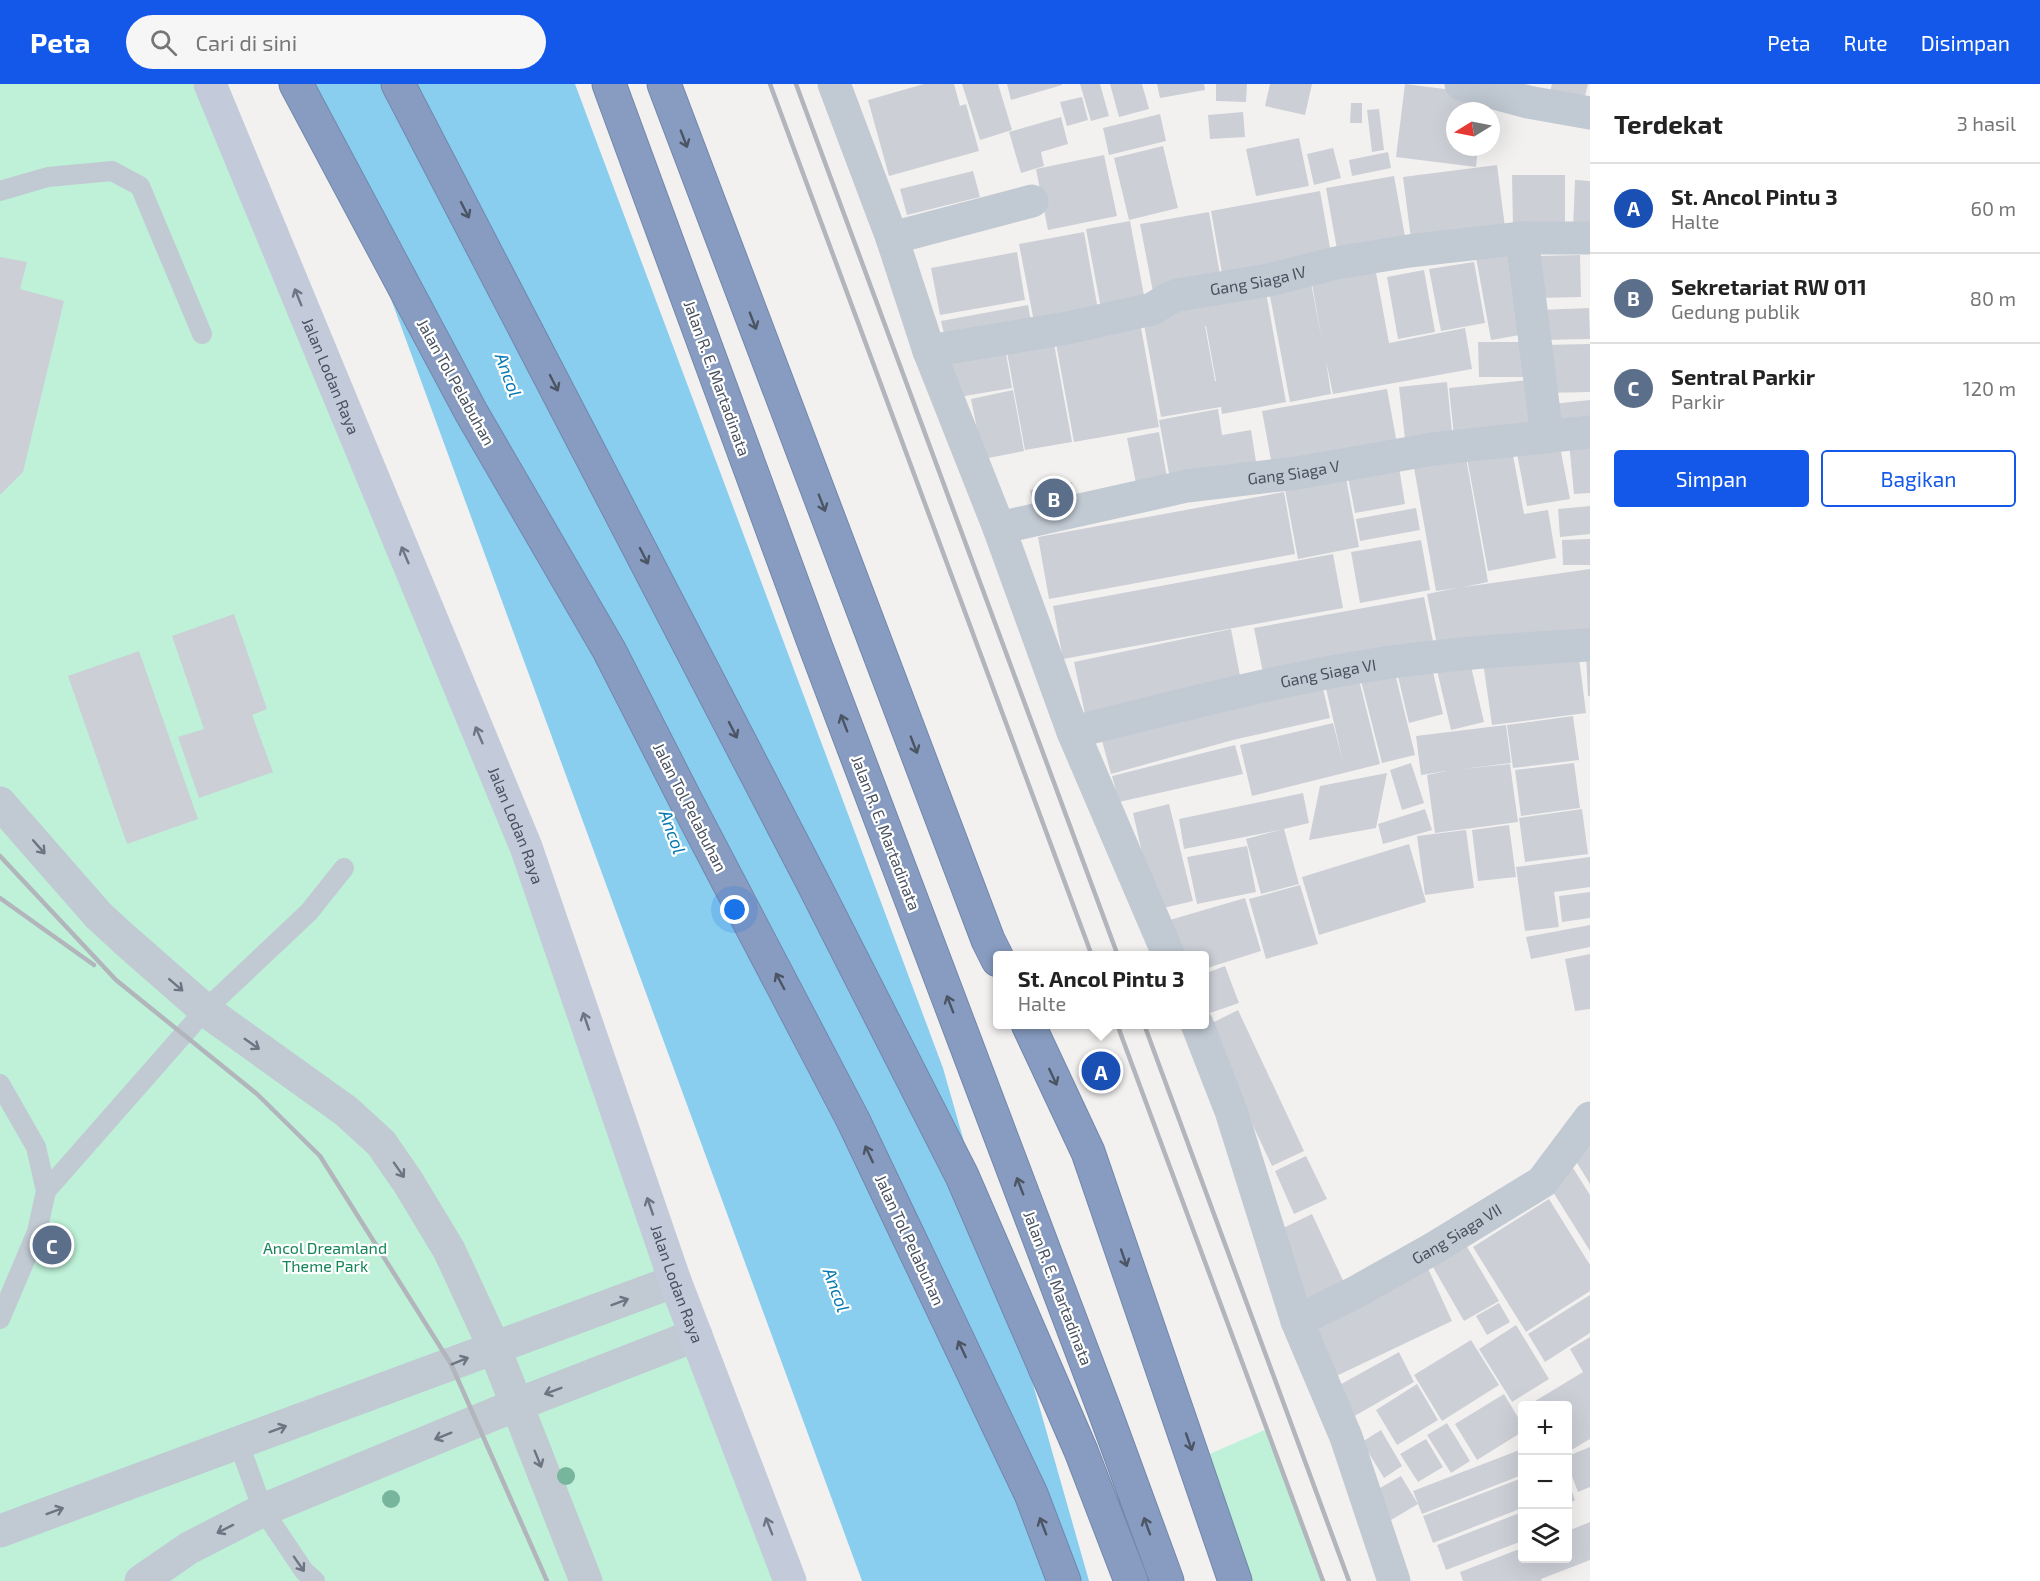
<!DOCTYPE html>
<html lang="id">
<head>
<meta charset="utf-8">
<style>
	body { margin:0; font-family:"Exo 2",sans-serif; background:#f6f6f6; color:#222 }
	.controls { position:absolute; right:18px; bottom:18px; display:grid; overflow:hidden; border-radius:6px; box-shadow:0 6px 24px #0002 }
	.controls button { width:54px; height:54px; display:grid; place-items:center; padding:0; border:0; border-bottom:2px solid #e0e0e0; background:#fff; color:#222; font:30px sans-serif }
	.compass { position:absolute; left:1446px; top:18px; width:54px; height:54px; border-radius:50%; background:#fff; box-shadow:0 6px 24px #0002; rotate:260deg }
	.you { position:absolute; left:735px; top:826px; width:21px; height:21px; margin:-15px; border:4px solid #fff; border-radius:50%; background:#1a73e8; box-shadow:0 0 0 9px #1a73e833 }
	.badge { display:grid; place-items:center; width:39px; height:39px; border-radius:50%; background:#1458ea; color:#fff; font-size:20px; font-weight:700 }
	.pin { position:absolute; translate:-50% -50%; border:3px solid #fff; box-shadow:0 2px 6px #0006 }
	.popup { position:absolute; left:993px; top:867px; width:216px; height:78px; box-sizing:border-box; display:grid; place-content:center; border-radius:6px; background:#fff; filter:drop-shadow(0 2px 4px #0005); font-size:20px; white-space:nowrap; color:#767676 }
	.popup b { font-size:22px; color:#222 }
	.popup::after { content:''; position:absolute; left:50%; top:100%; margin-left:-12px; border:12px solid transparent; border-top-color:#fff }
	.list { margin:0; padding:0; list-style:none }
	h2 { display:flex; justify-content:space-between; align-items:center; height:78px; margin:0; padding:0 24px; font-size:26px }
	h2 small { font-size:20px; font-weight:400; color:#767676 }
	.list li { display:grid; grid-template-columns:39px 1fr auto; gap:18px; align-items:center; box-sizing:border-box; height:90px; padding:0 24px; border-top:2px solid #e0e0e0 }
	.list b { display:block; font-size:22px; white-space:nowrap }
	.list p { margin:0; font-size:20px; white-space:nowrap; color:#767676 }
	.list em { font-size:20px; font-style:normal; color:#767676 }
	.actions { display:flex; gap:12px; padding:18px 24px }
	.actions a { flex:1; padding:14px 0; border:2px solid #1458ea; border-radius:6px; text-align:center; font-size:21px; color:#1458ea }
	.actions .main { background:#1458ea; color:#fff }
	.icon { flex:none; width:33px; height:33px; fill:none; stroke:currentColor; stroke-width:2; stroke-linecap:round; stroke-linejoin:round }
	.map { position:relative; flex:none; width:1590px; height:1497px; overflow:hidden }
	header { display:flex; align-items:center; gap:36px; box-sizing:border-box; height:84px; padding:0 30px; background:#1458ea; color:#fff }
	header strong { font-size:28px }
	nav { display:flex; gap:33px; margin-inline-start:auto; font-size:21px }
	.search { width:420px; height:54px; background:#f6f6f6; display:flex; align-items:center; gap:15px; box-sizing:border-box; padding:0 21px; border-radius:33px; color:#767676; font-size:22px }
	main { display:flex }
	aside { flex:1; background:#fff }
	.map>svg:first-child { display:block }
</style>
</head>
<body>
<header>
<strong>Peta</strong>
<div class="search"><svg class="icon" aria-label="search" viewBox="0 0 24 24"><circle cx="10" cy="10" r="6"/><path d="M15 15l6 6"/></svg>Cari di sini</div>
<nav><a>Peta</a><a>Rute</a><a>Disimpan</a></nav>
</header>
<main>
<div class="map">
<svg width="1590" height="1497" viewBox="0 0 1590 1497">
	<rect width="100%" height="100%" fill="#f3f1f0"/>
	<!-- green -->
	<path fill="#bef1d8" d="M0,0H211L356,352L788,1497H0Z
		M1267,1345L1323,1497H1224L1182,1382Z"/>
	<!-- water -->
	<path fill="#8aceef" d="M312,0H575L943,984L1089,1497H862Z"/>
	<!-- building -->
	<path fill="#cccfd6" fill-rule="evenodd" d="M924,0H954L960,22L966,20L979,67L889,92L868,16Z
		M962,0H998L1012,46L980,56Z
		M1007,0H1062V1L1011,16Z
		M1080,0H1100L1109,32L1091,37Z
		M1110,0H1142L1149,25L1119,33Z
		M1157,0H1204L1205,6L1160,14Z
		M1216,0H1247L1246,18L1216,17Z
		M1270,0H1312L1305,31L1265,22Z
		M1405,0L1484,10L1482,27H1455V63H1478L1476,83L1396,73Z
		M1552,0H1588L1583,20L1549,11Z
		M1082,13L1088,36L1067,42L1060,18Z
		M1351,19H1362V39H1350Z
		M1379,25L1384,66L1372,68L1367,26Z
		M1243,28L1245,53L1210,55L1208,31Z
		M1160,30L1166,57L1109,71L1103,44Z
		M1061,33L1068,60L1041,68L1044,82L1021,89L1009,48Z
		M1299,54L1309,102L1256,112L1246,65Z
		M1163,62L1178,124L1129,136L1114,74Z
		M1333,64L1341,94L1314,101L1307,70Z
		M1388,68L1391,84L1352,92L1349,76Z
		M1104,71L1117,132L1048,146L1036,85Z
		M1497,81L1505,143L1411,155L1403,93Z
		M973,87L980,113L907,131L900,105Z
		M1512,91H1565V143L1513,144Z
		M1394,92L1406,158L1338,171L1326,104Z
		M1575,96L1590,97V146L1573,145Z
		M1320,107L1332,175L1223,195L1211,127Z
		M1209,128L1221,196L1153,208L1140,140Z
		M1130,137L1146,222L1102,230L1086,145Z
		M1084,148L1099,231L1035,243L1019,160Z
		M1514,161L1531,249L1491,256L1475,168Z
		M1017,168L1025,216L940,231L931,184Z
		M1580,171L1581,213L1537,214L1536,172Z
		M0,173L27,178L20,205L64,217L23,388L0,411Z
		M1474,178L1485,239L1441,247L1429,185Z
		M1375,183L1389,259L1465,244L1472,285L1333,310L1326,277L1331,310L1290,318L1269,207L1311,199L1322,257L1311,194Z
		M1424,186L1435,248L1398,255L1387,193Z
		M1265,203L1286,318L1222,330L1221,323L1161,333L1142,230ZM1205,242H1206L1216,297H1215Z
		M1028,221L1032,243L946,258L941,237Z
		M1589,224L1590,255L1539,256L1538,226Z
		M1140,238L1159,343L1074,358L1055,254Z
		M1053,254L1072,358L1025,366L1006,263Z
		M1004,258L1012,304L953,314L944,270Z
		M1478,258H1534L1535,293H1479Z
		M1590,260V308L1543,309L1542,261Z
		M1539,295L1544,343L1454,352L1449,304Z
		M1447,298L1453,358L1406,363L1399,303Z
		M1387,305L1398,365L1273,387L1262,327Z
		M1013,306L1024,367L983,375L971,315Z
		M1590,316V342L1555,345L1552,320Z
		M1218,325L1222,351L1251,346L1257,384L1171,400L1159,336Z
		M1159,348L1168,399L1137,404L1127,354Z
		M1558,352L1570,415L1527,422L1515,359Z
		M1590,356V409L1574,410L1569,358Z
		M1512,366L1524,430L1548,426L1556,474L1488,487L1467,374Z
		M1466,374L1488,498L1464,503L1590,485V545L1439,571L1427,510L1457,504L1436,507L1414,384Z
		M1399,383L1405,420L1355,429L1348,393Z
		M1345,389L1359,463L1298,475L1284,400Z
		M1072,398L1077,422L1035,430L1030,406Z
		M1284,408L1295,470L1049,515L1038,453Z
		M1590,422V450L1560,453L1558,425Z
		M1416,424L1420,446L1360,457L1356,435Z
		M1590,455V481H1563L1562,456Z
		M1421,456L1430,506L1360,519L1351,468Z
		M1333,470L1343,524L1063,575L1053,522Z
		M1424,513L1435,567L1265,599L1254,544Z
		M234,530L267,625L252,631L273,688L199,714L178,653L204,645L172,552Z
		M1231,545L1242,602L1086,635L1074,578Z
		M1578,566L1586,629L1492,641L1483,578Z
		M139,567L198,735L127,760L68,592Z
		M1586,569H1590V612H1588Z
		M1469,574L1484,638L1451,646L1436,582Z
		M1430,576L1443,630L1409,639L1396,584Z
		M1393,581L1415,671L1382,679L1359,589Z
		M1357,588L1380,680L1252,712L1240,661L1333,639L1343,678L1324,596Z
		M1320,592L1330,634L1233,656L1111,690L1101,653Z
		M1573,632L1579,676L1513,684L1507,641Z
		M1506,641L1511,679L1463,685L1510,680L1518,738L1435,749L1427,691L1447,687L1421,691L1416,652Z
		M1235,661L1243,690L1119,718L1112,692Z
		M1411,679L1424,719L1402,726L1390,686Z
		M1574,679L1580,724L1521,732L1515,686Z
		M1387,689L1376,744L1309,756L1320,702Z
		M1303,709L1309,739L1284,745L1299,800L1261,810L1246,755L1280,746L1184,765L1179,735Z
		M1169,720L1193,817L1155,826L1133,729Z
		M1425,725L1432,746L1383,760L1378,740Z
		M1582,725L1588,770L1525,778L1519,734Z
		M1509,741L1516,793L1478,797L1472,746Z
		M1466,746L1474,804L1425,811L1417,752Z
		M1409,760L1426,818L1319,851L1302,793Z
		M1247,762L1256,808L1197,820L1187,773Z
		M1590,773V803L1554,808L1559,843L1525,847L1516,783Z
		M1300,801L1318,860L1266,875L1249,815Z
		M1590,808V834L1562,838L1559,812Z
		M1245,814L1261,867L1204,885V872H1173L1163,838Z
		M1590,841V863L1531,875L1526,853Z
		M1590,870V925L1575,927L1565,875Z
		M1225,882L1239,919L1204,931V890Z
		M1238,926L1304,1067L1272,1082L1206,942Z
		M1590,1052V1100L1569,1066Z
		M1306,1072L1327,1115L1294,1130L1275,1087Z
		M1573,1084L1590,1111V1167L1548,1100Z
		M1549,1115L1590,1181V1207L1526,1248L1473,1163Z
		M1312,1130L1347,1205L1311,1223L1275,1148Z
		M1460,1151L1499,1217L1464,1237L1426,1171Z
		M1426,1180L1452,1237L1330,1295L1303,1239Z
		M1590,1211V1249L1545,1278L1528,1250Z
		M1499,1219L1510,1238L1487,1251L1476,1232Z
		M1516,1241L1549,1295L1512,1318L1479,1265Z
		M1590,1253V1355L1568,1368V1322H1527L1583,1288L1570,1265Z
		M1471,1256L1499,1301L1442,1337L1414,1291Z
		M1399,1268L1414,1298L1351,1334L1334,1304Z
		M1417,1300L1438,1336L1397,1361L1376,1326Z
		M1504,1310L1522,1340V1348L1477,1376L1455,1340Z
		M1447,1339L1470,1377L1451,1389L1427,1351Z
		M1381,1346L1402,1382L1384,1394L1362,1358Z
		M1426,1355L1443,1383L1418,1398L1400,1370Z
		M1590,1363V1403L1578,1408L1568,1382V1372Z
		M1522,1365V1391L1422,1430L1413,1407Z
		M1401,1392L1418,1420L1391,1436L1373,1408Z
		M1522,1394V1424L1433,1459L1423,1432Z
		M1568,1397L1575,1416L1568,1420Z
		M1522,1428V1457L1446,1486L1437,1461Z
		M1590,1438V1476L1541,1495L1542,1497H1463L1460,1488L1522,1464V1474H1568V1447Z"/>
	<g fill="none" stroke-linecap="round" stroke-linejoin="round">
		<!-- highway casing -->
		<g stroke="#7287ac" stroke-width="35">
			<path id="highway" d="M296,0L471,328L609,566L685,715L853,1036L1031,1410L1064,1497
				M398,0L811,795L962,1092L1081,1367L1131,1497
				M609,0L815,561L1105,1328L1167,1497
				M664,0L988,856L998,876
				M1028,940L1088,1068L1235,1497"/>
		</g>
		<!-- lane -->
		<path stroke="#c1c9d3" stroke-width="20" d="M0,107L48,93L112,87L140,102L202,250
			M0,1000L36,1063L46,1107L37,1148L0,1235
			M46,1107L205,926L309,828L344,784
			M239,1360L263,1426L304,1487L315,1497"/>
		<!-- street -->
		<g stroke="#c1c9d3" stroke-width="33">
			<path d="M834,0L892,154L929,267L999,444L1073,648L1169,872"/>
			<path d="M1461,0L1528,18L1590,29"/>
			<path d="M892,154L1032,117"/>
			<path d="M1522,154L1547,352"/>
			<path id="s1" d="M929,267L1067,244L1152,225L1168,215L1178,211L1269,196L1336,179L1409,167L1522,154H1590"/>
			<path id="s2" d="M999,444L1187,402L1297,389L1433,365L1590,348"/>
			<path id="s3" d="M1073,648C1181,622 1289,592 1399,577C1462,569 1526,564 1590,561"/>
			<path d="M0,719L98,831L124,855L205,926L346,1027L381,1059L408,1098L449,1166L494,1263L586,1497"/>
			<path d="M1197,940L1231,1027L1297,1237L1346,1353L1394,1497"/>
			<path id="s4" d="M1297,1237L1356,1208L1434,1164L1542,1098L1590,1034"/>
			<path d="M0,1447L675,1197"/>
			<path d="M141,1497L189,1464L263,1426L516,1321L696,1251"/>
		</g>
		<!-- secondary -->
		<path stroke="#c3cbda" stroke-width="33" id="s5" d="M210,0L526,763L675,1197L790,1497"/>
		<!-- highway -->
		<use href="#highway" stroke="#879cc0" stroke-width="33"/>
		<!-- rail -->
		<path stroke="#b2b5bb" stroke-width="4.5" d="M770,0L1092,872
			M796,0L1118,872
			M0,772L116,896L257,1010L320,1072L451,1280L547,1497
			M0,814L94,881
			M1117,940L1323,1497
			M1144,940L1349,1497"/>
	</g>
	<!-- trees -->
	<g fill="#78b59d">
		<circle cx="566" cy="1392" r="9"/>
		<circle cx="391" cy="1415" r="9"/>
	</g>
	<!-- one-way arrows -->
	<defs><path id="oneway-shaft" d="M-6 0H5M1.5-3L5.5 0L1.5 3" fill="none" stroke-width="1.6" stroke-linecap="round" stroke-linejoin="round" transform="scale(1.5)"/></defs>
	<g stroke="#4b5564">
		<use href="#oneway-shaft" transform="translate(684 55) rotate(69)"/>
		<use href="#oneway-shaft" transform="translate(465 126) rotate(63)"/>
		<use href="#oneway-shaft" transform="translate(753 237) rotate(69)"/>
		<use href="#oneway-shaft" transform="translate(554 299) rotate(63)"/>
		<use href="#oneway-shaft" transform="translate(822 419) rotate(69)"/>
		<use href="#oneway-shaft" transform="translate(644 472) rotate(63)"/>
		<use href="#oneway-shaft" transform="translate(844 639) rotate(-111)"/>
		<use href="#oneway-shaft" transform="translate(733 646) rotate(63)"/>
		<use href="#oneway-shaft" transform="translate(914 661) rotate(69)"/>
		<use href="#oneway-shaft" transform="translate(780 897) rotate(-118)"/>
		<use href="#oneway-shaft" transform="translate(950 920) rotate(-111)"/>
		<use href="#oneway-shaft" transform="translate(1053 993) rotate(65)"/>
		<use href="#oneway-shaft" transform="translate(869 1070) rotate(-115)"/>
		<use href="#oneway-shaft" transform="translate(1020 1102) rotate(-111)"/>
		<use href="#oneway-shaft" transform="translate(1124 1174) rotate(71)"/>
		<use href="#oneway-shaft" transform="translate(962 1265) rotate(-115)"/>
		<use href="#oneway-shaft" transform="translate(1189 1358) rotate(71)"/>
		<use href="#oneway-shaft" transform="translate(1043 1442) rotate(-111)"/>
		<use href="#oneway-shaft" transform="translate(1147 1442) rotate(-110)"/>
	</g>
	<g stroke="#6d7684">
		<use href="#oneway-shaft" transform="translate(298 213) rotate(-112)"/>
		<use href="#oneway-shaft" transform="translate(405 471) rotate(-113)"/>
		<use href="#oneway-shaft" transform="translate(479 651) rotate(-113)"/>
		<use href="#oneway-shaft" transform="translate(586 937) rotate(-109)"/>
		<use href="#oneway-shaft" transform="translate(650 1122) rotate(-109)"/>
		<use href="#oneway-shaft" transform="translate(769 1442) rotate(-111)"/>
	</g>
	<g stroke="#6c7582">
		<use href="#oneway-shaft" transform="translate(39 763) rotate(49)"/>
		<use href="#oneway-shaft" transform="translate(176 901) rotate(41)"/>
		<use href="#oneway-shaft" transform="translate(252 960) rotate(35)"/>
		<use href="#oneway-shaft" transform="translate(399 1086) rotate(55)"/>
		<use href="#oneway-shaft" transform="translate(620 1218) rotate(-21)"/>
		<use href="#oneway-shaft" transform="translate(460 1277) rotate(-22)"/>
		<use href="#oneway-shaft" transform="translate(553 1307) rotate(159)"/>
		<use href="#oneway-shaft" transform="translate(278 1345) rotate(-20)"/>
		<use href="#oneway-shaft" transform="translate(443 1352) rotate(158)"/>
		<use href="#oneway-shaft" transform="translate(538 1375) rotate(68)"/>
		<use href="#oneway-shaft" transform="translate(55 1427) rotate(-20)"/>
		<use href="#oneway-shaft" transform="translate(225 1445) rotate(153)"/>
		<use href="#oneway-shaft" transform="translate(299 1480) rotate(55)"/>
	</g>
	<g text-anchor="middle" stroke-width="4.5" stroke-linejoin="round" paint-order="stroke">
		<!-- street labels -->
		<g font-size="16" fill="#48515f" stroke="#fff">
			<text dy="6" stroke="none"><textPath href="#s1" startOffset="338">Gang Siaga IV</textPath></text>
			<text dy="6" stroke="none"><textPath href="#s5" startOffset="316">Jalan Lodan Raya</textPath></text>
			<text transform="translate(717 294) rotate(70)" y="6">Jalan R. E. Martadinata</text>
			<text transform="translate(456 298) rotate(61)" y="6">Jalan Tol Pelabuhan</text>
			<text dy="6" stroke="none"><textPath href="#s2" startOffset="300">Gang Siaga V</textPath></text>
			<text dy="6" stroke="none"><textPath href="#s3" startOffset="262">Gang Siaga VI</textPath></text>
			<text transform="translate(690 723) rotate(63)" y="6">Jalan Tol Pelabuhan</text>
			<text dy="6" stroke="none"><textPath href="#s5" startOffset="802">Jalan Lodan Raya</textPath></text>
			<text transform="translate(886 749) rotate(69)" y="6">Jalan R. E. Martadinata</text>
			<text dy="6" stroke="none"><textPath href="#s4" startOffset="182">Gang Siaga VII</textPath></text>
			<text transform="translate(910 1156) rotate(65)" y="6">Jalan Tol Pelabuhan</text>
			<text dy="6" stroke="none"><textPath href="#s5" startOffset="1288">Jalan Lodan Raya</textPath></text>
			<text transform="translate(1058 1204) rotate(69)" y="6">Jalan R. E. Martadinata</text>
		</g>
		<!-- park labels -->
		<g font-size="16" fill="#148459" stroke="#fff">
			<text x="325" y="1170">Ancol Dreamland<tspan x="325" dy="18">Theme Park</tspan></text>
		</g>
		<!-- water labels -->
		<g font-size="18" font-style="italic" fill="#087ab1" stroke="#fff">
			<text transform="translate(508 291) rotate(70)" y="6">Ancol</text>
			<text transform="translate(672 748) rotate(70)" y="6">Ancol</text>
			<text transform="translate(836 1206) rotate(70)" y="6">Ancol</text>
		</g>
	</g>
</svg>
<div class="controls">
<button>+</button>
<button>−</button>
<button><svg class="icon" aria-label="layers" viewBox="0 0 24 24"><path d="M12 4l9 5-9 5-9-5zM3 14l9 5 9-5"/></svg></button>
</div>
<svg class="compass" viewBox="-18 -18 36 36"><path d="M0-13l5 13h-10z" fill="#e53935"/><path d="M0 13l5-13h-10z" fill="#767676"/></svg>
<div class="you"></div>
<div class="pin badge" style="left:1101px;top:987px;background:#1a4fb4">A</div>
<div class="popup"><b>St. Ancol Pintu 3</b>Halte</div>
<div class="pin badge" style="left:1054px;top:414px;background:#5c6f8a">B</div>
<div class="pin badge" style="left:52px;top:1161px;background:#5c6f8a">C</div>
</div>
<aside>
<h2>Terdekat<small>3 hasil</small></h2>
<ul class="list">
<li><span class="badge" style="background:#1a4fb4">A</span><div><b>St. Ancol Pintu 3</b><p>Halte</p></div><em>60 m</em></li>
<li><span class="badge" style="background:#5c6f8a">B</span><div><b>Sekretariat RW 011</b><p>Gedung publik</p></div><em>80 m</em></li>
<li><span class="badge" style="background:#5c6f8a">C</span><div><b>Sentral Parkir</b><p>Parkir</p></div><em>120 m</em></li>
</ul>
<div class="actions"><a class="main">Simpan</a><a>Bagikan</a></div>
</aside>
</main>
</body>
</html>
